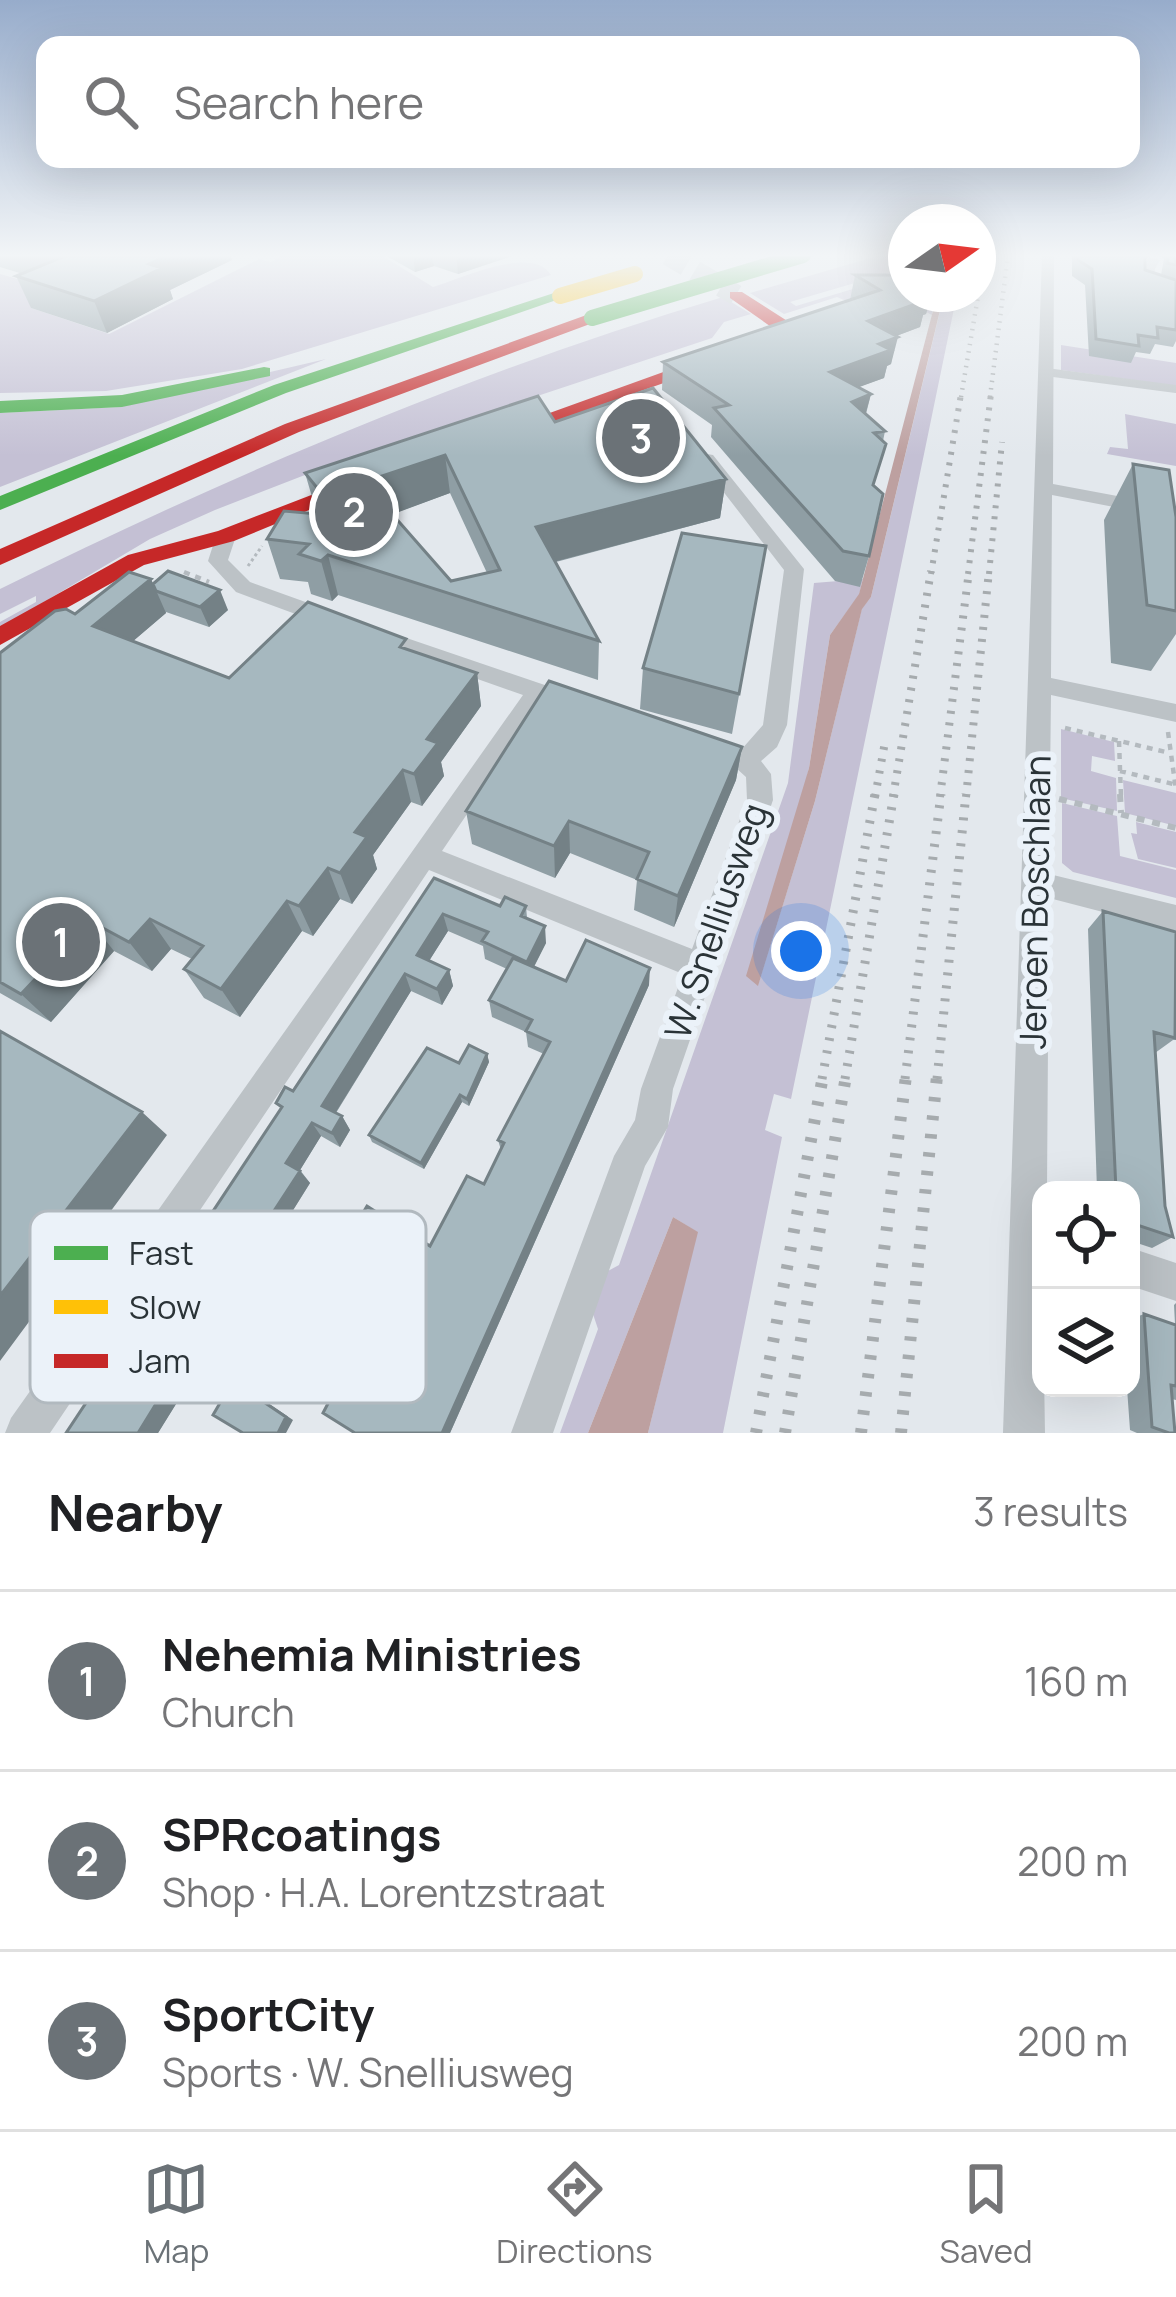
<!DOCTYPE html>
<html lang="en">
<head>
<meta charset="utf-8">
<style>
	body { margin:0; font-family:Manrope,sans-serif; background:#f6f6f6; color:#202124 }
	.controls { position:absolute; right:36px; bottom:36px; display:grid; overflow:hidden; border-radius:24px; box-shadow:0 12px 48px #0002 }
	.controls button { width:108px; height:108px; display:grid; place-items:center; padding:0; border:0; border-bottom:3px solid #e0e0e0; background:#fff; color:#202124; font:60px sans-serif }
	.compass { position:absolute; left:888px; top:204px; width:108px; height:108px; border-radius:50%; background:#fff; box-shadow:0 12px 48px #0002; rotate:76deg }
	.you { position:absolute; left:801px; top:951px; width:42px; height:42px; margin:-30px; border:9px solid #fff; border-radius:50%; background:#1a73e8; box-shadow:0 0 0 18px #1a73e833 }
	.badge { display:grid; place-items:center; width:78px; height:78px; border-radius:50%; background:#6b7277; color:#fff; font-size:39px; font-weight:700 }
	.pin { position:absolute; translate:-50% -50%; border:6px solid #fff; box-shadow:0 3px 12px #0006 }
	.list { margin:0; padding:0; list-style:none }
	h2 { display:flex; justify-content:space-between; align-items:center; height:156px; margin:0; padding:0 48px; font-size:51px }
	h2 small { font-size:39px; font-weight:400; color:#757577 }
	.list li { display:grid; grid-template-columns:78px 1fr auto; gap:36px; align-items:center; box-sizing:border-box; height:180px; padding:0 48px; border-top:3px solid #e0e0e0 }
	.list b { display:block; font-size:45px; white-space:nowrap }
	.list p { margin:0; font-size:39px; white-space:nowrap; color:#757577 }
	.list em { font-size:39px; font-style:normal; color:#757577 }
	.icon { flex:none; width:66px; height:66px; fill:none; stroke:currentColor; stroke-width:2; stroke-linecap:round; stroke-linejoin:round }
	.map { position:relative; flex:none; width:1176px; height:1433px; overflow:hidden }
	.search { position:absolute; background:#fff; box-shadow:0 12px 48px #0002; left:36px; right:36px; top:36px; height:132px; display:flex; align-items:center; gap:30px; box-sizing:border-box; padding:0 42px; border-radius:24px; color:#757577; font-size:45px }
	.sheet { height:696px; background:#fff }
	nav { display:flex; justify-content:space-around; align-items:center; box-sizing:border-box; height:168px; border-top:3px solid #e0e0e0; background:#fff; font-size:33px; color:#757577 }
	nav a { display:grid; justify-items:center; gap:6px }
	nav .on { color:#6b7277 }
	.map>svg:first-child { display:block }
</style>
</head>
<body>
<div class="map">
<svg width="1176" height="1433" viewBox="0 0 1176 1433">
	<rect width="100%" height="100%" fill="#e3e8ed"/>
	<!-- green -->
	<path fill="#c4c0d4" d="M284,255H381L433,287C460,279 533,244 551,275L242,369L106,391L0,393V274L63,292L31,308L109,334L259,259L271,262Z
		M881,255H906V268L790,302L796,306L906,273V294H933L932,315L897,297L855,305L837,297L784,314L750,293Z
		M940,294H957L791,1099L774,1094L765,1130L782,1137L723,1433H648L697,1232L673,1217L588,1433H560L598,1329L588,1299L597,1277L619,1265L788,783L814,583L863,579L859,595L830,635L809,768L758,985L815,801L862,608L871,597L942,303Z
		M723,297L751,314L724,322L712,338L341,461L215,510L150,539L0,628V622L36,602V596L0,614V589C235,473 472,372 723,297Z
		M1061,345L1176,363V386L1061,370Z
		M326,359L0,487V413L120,407Z
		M1125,414L1176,424V466L1107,454L1110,447L1128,449Z
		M1061,729L1114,742L1115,761L1092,756L1091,771L1116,778L1117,811L1061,798Z
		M1123,780L1176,793V826L1125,813Z
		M1062,803L1117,816L1120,856L1176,870V898L1073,872L1062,863Z
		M1136,822L1176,832V868L1138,859L1131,833L1137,834Z"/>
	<!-- water -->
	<path fill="#bda0a0" d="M933,294H940L942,302L871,597L862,609L815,801L758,986L746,976L809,768L830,635L859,594L935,303Z
		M673,1217L698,1232L648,1433H588Z"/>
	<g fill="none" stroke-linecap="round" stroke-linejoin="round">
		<!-- secondary-tunnel -->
		<path stroke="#bec4c9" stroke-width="21" stroke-dasharray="21 10" stroke-linecap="butt" d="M668,255L736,295"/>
		<!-- path-far2 -->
		<path stroke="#b4babf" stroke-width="3" stroke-dasharray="3 3" stroke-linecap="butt" d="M248,566L262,546"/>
		<!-- path-far1 -->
		<path stroke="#b4babf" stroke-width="4.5" stroke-dasharray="6 6" stroke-linecap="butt" d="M184,572L209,582
			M1065,728L1170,753
			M1168,732L1176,790
			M1119,741L1121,797
			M1120,771L1173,784"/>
		<!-- path -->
		<path stroke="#b4babf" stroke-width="6" stroke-dasharray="8 8" stroke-linecap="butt" d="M1120,794L1121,813
			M1059,799L1176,828"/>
		<!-- lane -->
		<path stroke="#bcc2c6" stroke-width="8" d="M1046,372L1176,389"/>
		<!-- street -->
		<path fill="#bcc2c6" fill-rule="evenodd" d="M1042,255H1054L1053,484L1176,507V519L1052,495L1051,678L1176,704V722L1051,695L1049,874L1176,905V931L1049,898L1047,1190H1041L1045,1433H1003Z
			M1149,257L1160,260L1155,269L1156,283L1176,286V294L1144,289L1141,269Z
			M707,454L713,455L804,569L787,725L777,747L761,761L771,774L773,800L673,1089L668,1127L645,1166L553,1433H511L614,1156L635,1120L641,1089L683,974L429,870L50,1433H5L11,1418L523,695L370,641L367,636L370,631H386L580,697L584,703L572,712L543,702L442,851L692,949L747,800L746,777L736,768L704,757L701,750L704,743L713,740L741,750L763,725L784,570L698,459Z
			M226,530L236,536L228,560L250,582L336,613L339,618L336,623H320L236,592L208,561L216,536Z
			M1131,1248L1176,1263V1301L1131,1286Z"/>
		<!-- fast -->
		<path fill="#4caf50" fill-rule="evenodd" d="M554,293L568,296L286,393L0,510V496L274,385Z
			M264,367L270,368V376L122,407L0,413V401L122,395Z"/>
		<!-- jam -->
		<path fill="#c62828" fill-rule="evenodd" d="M730,292H742L792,324L791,338L514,436L497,432L777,331L730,298Z
			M592,313L598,315V321L299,432L0,565V549L285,424Z
			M358,477L365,479V487L234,541L144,565L0,645V626L128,555L218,531Z"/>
		<!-- rail-far4 -->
		<path stroke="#a6abae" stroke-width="4.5" stroke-dasharray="1.5 6" stroke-linecap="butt" d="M961,397L985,255
			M990,397L1008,255"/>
		<!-- rail-far3 -->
		<path stroke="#a6abae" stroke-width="6" stroke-dasharray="3 8" stroke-linecap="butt" d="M931,574L961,394
			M968,574L991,394
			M989,574L1002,442"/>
		<!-- rail-far2 -->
		<path stroke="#a6abae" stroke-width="8" stroke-dasharray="3 9" stroke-linecap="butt" d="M875,797L885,742
			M893,797L931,571
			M940,797L969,571
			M966,797L989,571"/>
		<!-- rail-far1 -->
		<path stroke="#a6abae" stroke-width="9" stroke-dasharray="3 10" stroke-linecap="butt" d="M822,1079L875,794
			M845,1079L894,794
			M905,1079L941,794
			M937,1079L966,794"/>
		<!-- rail -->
		<path stroke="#a6abae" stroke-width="12" stroke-dasharray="4.5 14" stroke-linecap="butt" d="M756,1433L823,1076
			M785,1433L846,1076
			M861,1433L906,1076
			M901,1433L937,1076"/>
		<!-- fast-bridge -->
		<path stroke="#4caf50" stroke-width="16" d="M592,318L803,255"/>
		<!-- slow-bridge -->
		<path stroke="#ffc107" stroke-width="16" d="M560,296L635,274"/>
	</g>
	<!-- wall -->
	<path fill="#8f9ea4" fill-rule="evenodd" d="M0,255H230L232,260L170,290L173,299L107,333L31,308L16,276L23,274L0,267Z
		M385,255H515L458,274L434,266L415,272Z
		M1072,255H1150L1145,260V270L1161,275L1164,259L1159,255H1176V341L1173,347L1155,344L1150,354L1136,352L1131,363L1089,356L1085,285L1072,276Z
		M855,275L906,294H932L926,314L923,315L920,327L896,336L891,364L887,366L884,378L858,387L871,394L866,414L885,431L874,486L869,556L860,587L835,581L711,437L712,425L662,390L663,362L850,300Z
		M555,422L726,479L720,518L556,562L599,641L598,680L338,595L332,601L311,594L308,582L280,579L267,539L317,514L305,473ZM450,493L487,573L451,581L392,514Z
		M1133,464L1176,517V634L1151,671L1111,663L1104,520Z
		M766,546L732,734L640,709L643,668Z
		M151,579L153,584L228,610L209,627L166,612V613L133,641L229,678L408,650L477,673L481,706L441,762L444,776L422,806L411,802L373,855L377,869L352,904L340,899L313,936L302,931L240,1017L204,998L184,969L192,959L171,949L152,971L114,951L51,1022L0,993V653L75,614Z
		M742,747L736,780L674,927L634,910L637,880L570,853L555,878L472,844L466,811Z
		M434,878L500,906H526L527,918L546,943L534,967L566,981L649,985L450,1433H355L356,1378L405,1275L371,1255L366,1263L340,1247L331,1237L358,1221L430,1246L484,1184L501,1150L498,1140L544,1054L528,1047L526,1032L492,1017L489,1000L507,969L485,959L483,946L448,931L429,961L449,970L453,986L442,1005L411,991L336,1113L342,1116L350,1130L340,1147L321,1136L300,1170L310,1183L280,1231L267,1224L245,1258L264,1271L252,1290L233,1278L184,1356L199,1367L158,1433H66L281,1109L276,1103L293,1091Z
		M1103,911L1176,932V1040H1173L1155,1053L1165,1206L1173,1237L1152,1248L1131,1241V1190H1097L1088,929Z
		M487,1054L489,1062L469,1106L462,1102L424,1169L372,1142L369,1135L459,1063Z
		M1176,1303V1400L1172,1399L1175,1433H1137L1130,1430L1127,1388H1131V1319L1144,1314L1175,1324L1174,1305Z"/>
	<!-- shaded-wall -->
	<path fill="#748186" d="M168,255H230L232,260L170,290L173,299L107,333L94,301L149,264Z
		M413,255H432L434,266L415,272Z
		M456,255H515L458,274Z
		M914,294H932L926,314L923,315L920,327L862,349L868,321Z
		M898,337L891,364L887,366L884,378L824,400L830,372L879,344Z
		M871,394L863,423L852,402Z
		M445,455L450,493L372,522L364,482Z
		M726,479L720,518L538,566L536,527Z
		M328,555L338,595L332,601L321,561Z
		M151,579L166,613L111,660L93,626Z
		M220,590L228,610L209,627L200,607Z
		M477,673L481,706L441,762L444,776L422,806L414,774L427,739Z
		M742,747L736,780L674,927L678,896Z
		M403,770L411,802L373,855L377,869L352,904L340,873L355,832Z
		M569,821L570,853L555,878L554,846Z
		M328,868L340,899L313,936L299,906Z
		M287,901L302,931L240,1017L221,989Z
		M443,914L448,931L422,972L417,955Z
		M150,919L171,949L152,971L129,942Z
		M90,921L114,951L51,1022L21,994Z
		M545,926L546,943L528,978L527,962Z
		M650,968L649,985L450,1433H442Z
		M449,970L453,986L442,1005L437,989Z
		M405,974L411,991L331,1120L322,1106Z
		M487,1054L489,1062L469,1106L467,1099Z
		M460,1095L462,1102L424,1169L421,1163Z
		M142,1112L167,1135L0,1361V1296Z
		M342,1116L350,1130L340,1147L332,1133Z
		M312,1123L321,1136L297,1175L286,1163Z
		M300,1171L310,1183L280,1231L268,1220Z
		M255,1212L267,1224L244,1259L231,1249Z
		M362,1245L371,1255L366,1263L358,1253Z
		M251,1262L264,1271L252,1290L239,1281Z
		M219,1269L233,1278L184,1356L199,1367L158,1433H138L167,1350Z
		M322,1330L327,1334L303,1378L297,1375Z
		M276,1361L282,1364L262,1399L293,1420L286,1433H278L255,1396Z"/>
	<!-- building -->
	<path fill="#a6b8bf" stroke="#748186" stroke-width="3" fill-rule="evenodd" d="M49,255H168L149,264L162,268L94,301L16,276L60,258Z
		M1078,255H1145V270L1176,280V330L1157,327L1158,338L1138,335L1139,346L1096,339L1092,269L1078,260Z
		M1169,255H1176V265L1167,263Z
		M855,275H905L906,294H915L927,300L868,321L898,337L879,344L891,350L830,372L871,394L852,402L885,431L874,433L886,444L873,485L883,494L869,556L843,551L714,408L729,405L663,362L880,290Z
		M653,388L726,479L536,527L599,641L328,555L321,561L299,554L309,544L267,539L284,511L340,516L305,473L538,396L555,422ZM445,455L500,570L451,581L364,482Z
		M1133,464L1169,470L1176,517V611L1147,605Z
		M682,533L766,546L739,694L643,668Z
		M168,571L220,590L200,607L156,591L153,584Z
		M129,572L151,579L93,626L229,678L308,602L406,639L400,647L477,673L427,739L438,743L414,774L403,770L355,832L367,837L340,873L328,868L299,906L287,901L221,989L184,969L203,946L150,919L129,942L90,921L21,994L0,982V653L55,611L66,609L75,614Z
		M549,681L742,747L678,896L637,879L649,852L569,821L554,846L466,811Z
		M434,878L500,906L505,897L526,906L521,916L545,926L527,962L482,941L488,932L443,914L417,955L449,970L437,989L405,974L322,1106L342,1116L332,1133L312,1123L286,1163L300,1171L268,1220L255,1212L231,1249L251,1262L239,1281L219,1269L167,1350L183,1360L138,1433H66L282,1107L276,1103L285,1087L293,1091Z
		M1103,911L1176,932L1175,1038L1154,1032L1165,1206L1173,1237L1131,1223V1190H1116Z
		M586,940L650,968L442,1433H355L323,1413L345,1371L356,1378L407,1270L362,1245L358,1253L331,1237L344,1213L358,1221L367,1206L430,1246L467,1176L484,1184L504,1143L498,1140L550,1042L526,1031L532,1020L489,1000L513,958L566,981Z
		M0,1031L142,1112L0,1296Z
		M469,1045L487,1054L467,1099L460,1095L421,1163L369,1135L427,1048L459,1063Z
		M272,1300L322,1330L297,1375L276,1361L255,1396L286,1417L278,1433H243L213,1415L241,1367L235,1363Z
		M1144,1314L1176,1325V1386L1171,1385L1175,1433H1169L1152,1427Z"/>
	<!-- sky -->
	<linearGradient id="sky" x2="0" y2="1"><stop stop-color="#97accb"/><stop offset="0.56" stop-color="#f2f5f7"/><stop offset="1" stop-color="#f2f5f7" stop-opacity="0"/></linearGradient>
	<rect width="1176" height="456" fill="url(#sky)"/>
	<g text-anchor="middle" stroke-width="12" stroke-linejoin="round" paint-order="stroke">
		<!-- street labels -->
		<g font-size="36" fill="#2a3337" stroke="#ebf2f9">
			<text transform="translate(1035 902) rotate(-89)" y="13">Jeroen Boschlaan</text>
			<text transform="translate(716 921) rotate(-71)" y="13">W. Snelliusweg</text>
		</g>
	</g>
	<!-- legend -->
	<rect x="30" y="1211" width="396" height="192" rx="18" fill="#ebf2f9" stroke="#b1b9bf" stroke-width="3"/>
	<rect x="54" y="1246" width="54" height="14" fill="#4caf50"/>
	<rect x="54" y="1300" width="54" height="14" fill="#ffc107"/>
	<rect x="54" y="1354" width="54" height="14" fill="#c62828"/>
	<g font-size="33" fill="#2a3337">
		<text x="129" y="1265">Fast</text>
		<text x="129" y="1319">Slow</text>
		<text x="129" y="1373">Jam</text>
	</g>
</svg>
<div class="controls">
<button><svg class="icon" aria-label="locate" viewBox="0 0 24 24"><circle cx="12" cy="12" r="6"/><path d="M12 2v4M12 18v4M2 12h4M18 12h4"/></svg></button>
<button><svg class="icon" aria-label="layers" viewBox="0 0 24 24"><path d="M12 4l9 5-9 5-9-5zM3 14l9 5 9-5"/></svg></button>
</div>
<svg class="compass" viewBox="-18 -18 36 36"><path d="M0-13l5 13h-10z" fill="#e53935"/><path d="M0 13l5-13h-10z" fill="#757577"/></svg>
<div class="you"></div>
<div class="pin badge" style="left:61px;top:942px">1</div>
<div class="pin badge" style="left:354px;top:512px">2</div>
<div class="pin badge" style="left:641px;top:438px">3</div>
<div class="search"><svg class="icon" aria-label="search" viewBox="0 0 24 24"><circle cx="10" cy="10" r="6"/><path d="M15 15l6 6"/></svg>Search here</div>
</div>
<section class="sheet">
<h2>Nearby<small>3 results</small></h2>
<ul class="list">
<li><span class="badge">1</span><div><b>Nehemia Ministries</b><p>Church</p></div><em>160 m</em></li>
<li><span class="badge">2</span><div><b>SPRcoatings</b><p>Shop · H.A. Lorentzstraat</p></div><em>200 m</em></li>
<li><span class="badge">3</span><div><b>SportCity</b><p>Sports · W. Snelliusweg</p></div><em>200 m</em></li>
</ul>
</section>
<nav>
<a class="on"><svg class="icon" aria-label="map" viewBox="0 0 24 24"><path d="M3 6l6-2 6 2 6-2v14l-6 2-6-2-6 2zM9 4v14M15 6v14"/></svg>Map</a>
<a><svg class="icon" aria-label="directions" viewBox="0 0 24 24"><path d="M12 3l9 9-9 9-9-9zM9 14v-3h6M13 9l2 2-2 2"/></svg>Directions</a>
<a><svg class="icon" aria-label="saved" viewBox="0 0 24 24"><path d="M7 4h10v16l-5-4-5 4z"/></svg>Saved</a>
</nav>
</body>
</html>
